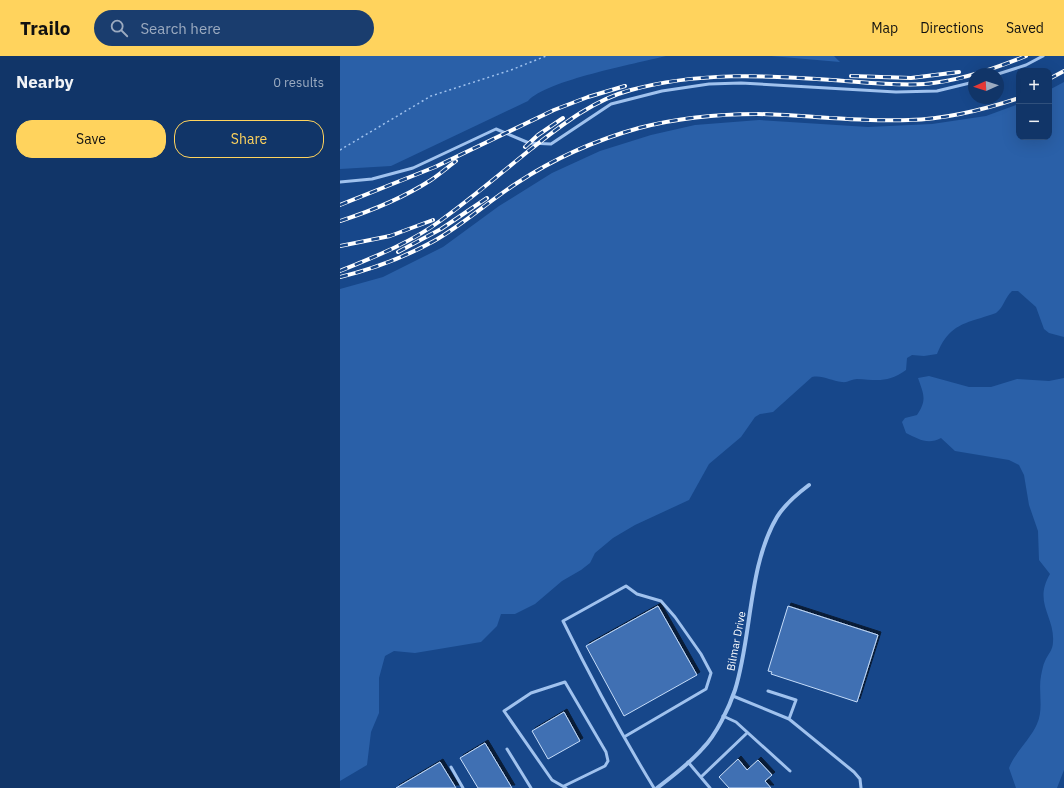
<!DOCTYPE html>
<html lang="en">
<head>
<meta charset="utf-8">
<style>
	body { margin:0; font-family:"IBM Plex Sans",sans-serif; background:#1a3d6e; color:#f1f3f6 }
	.controls { position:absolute; right:12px; top:12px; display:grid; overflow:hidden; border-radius:8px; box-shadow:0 4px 16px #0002 }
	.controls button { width:36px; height:36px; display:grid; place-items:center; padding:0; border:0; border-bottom:1px solid #30507c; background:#113568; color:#f1f3f6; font:20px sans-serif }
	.compass { position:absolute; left:628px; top:12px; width:36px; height:36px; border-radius:50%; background:#113568; box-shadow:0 4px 16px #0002; rotate:267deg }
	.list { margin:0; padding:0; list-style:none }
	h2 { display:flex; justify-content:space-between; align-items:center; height:52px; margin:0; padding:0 16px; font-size:17px }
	h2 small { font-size:13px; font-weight:400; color:#9cabc0 }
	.actions { display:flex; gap:8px; padding:12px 16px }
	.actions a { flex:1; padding:9px 0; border:1px solid #ffd35d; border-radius:16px; text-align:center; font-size:14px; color:#ffd35d }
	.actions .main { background:#ffd35d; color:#111 }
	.icon { flex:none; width:22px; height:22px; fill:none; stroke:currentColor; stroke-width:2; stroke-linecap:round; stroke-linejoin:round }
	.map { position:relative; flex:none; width:724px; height:732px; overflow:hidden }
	header { display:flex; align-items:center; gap:24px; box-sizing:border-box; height:56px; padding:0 20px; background:#ffd35d; color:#111 }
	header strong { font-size:19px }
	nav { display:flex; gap:22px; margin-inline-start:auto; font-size:14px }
	.search { width:280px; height:36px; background:#1a3d6e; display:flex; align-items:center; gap:10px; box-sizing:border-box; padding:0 14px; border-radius:22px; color:#9cabc0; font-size:15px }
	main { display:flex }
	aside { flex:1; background:#113568 }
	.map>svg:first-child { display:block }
</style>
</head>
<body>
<header>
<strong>Trailo</strong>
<div class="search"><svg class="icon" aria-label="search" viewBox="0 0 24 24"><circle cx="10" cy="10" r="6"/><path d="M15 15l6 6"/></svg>Search here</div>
<nav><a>Map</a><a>Directions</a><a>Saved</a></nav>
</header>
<main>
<aside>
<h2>Nearby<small>0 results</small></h2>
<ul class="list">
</ul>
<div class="actions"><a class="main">Save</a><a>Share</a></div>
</aside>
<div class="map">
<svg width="724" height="732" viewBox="0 0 724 732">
	<defs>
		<filter id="shadow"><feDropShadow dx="3" dy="-3" stdDeviation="0" flood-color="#0009"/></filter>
	</defs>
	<rect width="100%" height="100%" fill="#17478a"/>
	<!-- green -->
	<path fill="#2a60a8" d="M0,0H326C295,8 207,24 188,45L51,110L0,113Z
		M431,0H494L500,6Z
		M724,26V281L709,277L704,273L696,251L678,235H672C665,241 664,251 656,257C652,259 645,260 641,262C617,269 607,274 597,298L584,300L572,299L567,302L566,314C548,327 538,324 517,323C512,323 507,327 502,326C491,325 483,319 472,321L433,356L420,358L415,361L401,381L369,408L349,444L295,469L273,482L255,497L250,507L241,514L222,525L195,548L175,558H161L157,570L141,586L75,597L54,595L45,600L39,622V657L31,676L27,709L0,725V233L43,221L103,191L159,150L212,117L260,95L311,79L355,69L419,64L528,71L592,68L646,60L679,48V81H709V34Z
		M589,320L629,331H651L677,323L709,325L724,322V714L717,732H676L669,712C675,696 690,684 697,668C704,653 698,635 701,620C702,615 703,609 705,605C708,598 713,594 713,586C715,560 693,547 710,518L699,504L698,475L689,449L684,419L679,409L669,404L615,395L601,382C588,389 578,383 566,377L562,366L565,362L577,359C587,344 584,339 578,322Z"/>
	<!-- building -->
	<path fill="#4070b3" stroke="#c6ddfa" filter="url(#shadow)" d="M318,550L357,619L284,660L246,590Z
		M448,550L538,579L517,646L431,618L432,616L428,615Z
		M224,656L240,685L208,703L192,675Z
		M145,687L172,732H138L120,702Z
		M398,703L407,714L418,704L432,719L425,725L431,732H389L379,721Z
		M100,706L116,732H56Z"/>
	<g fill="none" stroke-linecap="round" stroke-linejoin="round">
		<!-- path -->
		<path stroke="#a0c2ee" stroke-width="1.5" stroke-dasharray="2 3" stroke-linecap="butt" d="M0,94L91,40L171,14L206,0"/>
		<!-- service -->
		<path stroke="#a0c2ee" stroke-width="3" d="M658,18L686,9L703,0
			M0,126L32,123L73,112L156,73L189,87L211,88L271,48L322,35L369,28L401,27L556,36L597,35L634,26
			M428,635L456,644L449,663
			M393,640L449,663L514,716L520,723L521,732
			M383,660L396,666L450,715
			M284,681L366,633L371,617L361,598L335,561L321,545L297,538L286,530L223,565C251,622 281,678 314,732
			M167,693L191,732
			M348,706L370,732
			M111,711L123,732
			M361,721L407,677
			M224,730L265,710L268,705L266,696L225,626L191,637L164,655L212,724L226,732"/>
		<!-- minor -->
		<path stroke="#a0c2ee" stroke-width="4" d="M317,732C333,720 350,707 363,692C376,679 389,652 395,634C412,580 408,510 437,461C445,448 457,438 469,429"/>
		<!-- rail casing -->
		<g stroke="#fff" stroke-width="4">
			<path id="rail" d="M511,20L571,22L619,16
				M709,23L724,15
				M185,91L198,79L223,62
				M0,149L95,111L214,54L248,41L285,30
				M0,165C31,155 63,142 91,124C100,118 108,111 116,105
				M0,190L50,180L93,164
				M58,196L101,173L147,142
				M0,215C34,201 70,187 100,165C132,142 161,117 191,93C222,69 253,44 291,34C357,16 424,19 492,24C523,26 554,30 585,28C620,25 654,13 686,0
				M0,221C33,213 65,201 94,185C124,168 149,145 177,127C215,102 256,84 299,72C338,62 378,58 417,58C468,59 519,66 569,64C607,63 643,54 679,42"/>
		</g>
		<!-- rail -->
		<use href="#rail" stroke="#17478a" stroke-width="2.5" stroke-dasharray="8" stroke-linecap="butt"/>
	</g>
	<g text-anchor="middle" stroke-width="3" stroke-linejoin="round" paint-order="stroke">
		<!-- street labels -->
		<g font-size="11" fill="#fff" stroke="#17478a">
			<text transform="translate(396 585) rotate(-79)" y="4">Bilmar Drive</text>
		</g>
	</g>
</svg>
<div class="controls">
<button>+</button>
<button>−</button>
</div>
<svg class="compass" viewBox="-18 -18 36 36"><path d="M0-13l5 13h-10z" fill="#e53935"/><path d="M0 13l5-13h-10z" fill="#9cabc0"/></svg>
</div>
</main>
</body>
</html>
